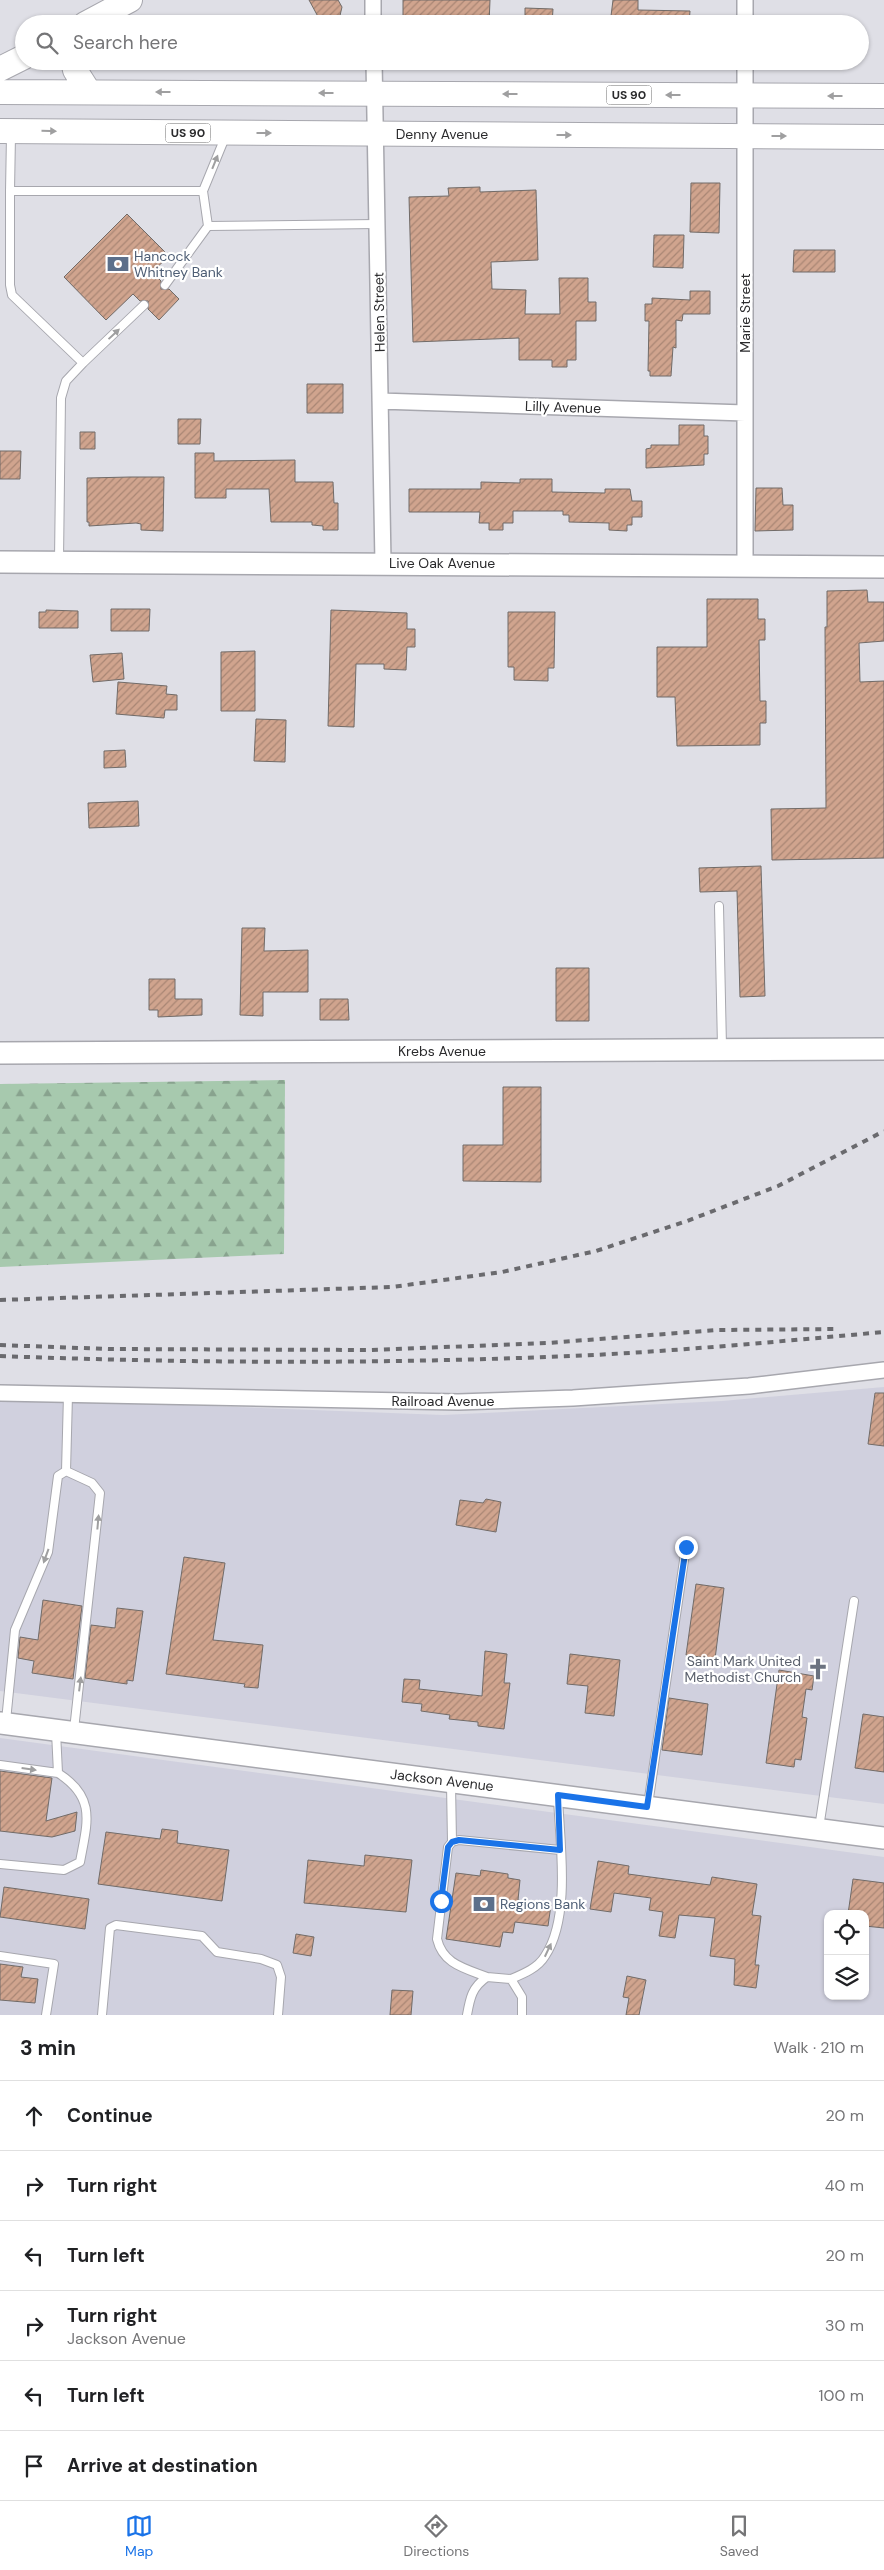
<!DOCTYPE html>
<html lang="en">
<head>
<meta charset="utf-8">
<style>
	body { margin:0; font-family:"DM Sans",sans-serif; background:#f2f2f2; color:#202124 }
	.controls { position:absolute; right:15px; bottom:15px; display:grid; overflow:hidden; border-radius:10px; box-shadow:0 1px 4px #0004 }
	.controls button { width:45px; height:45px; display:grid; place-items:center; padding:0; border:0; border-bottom:1px solid #e0e0e0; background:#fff; color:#202124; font:25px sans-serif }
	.stop { position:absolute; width:15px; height:15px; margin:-11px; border:4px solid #1a73e8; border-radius:50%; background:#fff }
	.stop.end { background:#1a73e8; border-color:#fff; box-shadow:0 1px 5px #0008 }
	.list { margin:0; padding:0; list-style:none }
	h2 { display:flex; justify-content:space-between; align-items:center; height:65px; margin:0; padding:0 20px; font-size:21px }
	h2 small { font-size:16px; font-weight:400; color:#757577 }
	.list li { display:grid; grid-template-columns:32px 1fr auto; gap:15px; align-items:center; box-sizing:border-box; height:70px; padding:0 20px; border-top:1px solid #e0e0e0 }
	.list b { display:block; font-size:19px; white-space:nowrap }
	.list p { margin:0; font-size:16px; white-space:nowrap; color:#757577 }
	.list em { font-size:16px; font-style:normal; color:#757577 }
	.icon { flex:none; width:28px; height:28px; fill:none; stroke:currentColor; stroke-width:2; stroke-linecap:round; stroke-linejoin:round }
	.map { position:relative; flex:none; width:884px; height:2015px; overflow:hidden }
	.search { position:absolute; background:#fff; box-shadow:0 1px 4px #0004; left:15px; right:15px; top:15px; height:55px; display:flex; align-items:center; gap:12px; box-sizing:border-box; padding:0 18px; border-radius:28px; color:#757577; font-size:19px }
	.sheet { height:485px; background:#fff }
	nav { display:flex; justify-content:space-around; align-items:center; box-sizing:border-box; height:70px; border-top:1px solid #e0e0e0; background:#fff; font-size:14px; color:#757577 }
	nav a { display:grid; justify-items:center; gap:2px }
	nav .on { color:#1a73e8 }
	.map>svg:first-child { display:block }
</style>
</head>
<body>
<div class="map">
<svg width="884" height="2015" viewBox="0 0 884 2015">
	<defs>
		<pattern id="forest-firs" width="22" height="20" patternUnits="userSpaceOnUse" patternTransform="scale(1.25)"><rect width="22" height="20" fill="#a7c9ae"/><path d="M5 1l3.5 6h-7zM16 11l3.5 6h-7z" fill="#88a38e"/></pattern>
		<pattern id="building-hatch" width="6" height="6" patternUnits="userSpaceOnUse" patternTransform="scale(1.25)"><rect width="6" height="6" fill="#d0a48e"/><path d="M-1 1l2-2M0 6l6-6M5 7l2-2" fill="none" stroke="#a98674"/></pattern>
	</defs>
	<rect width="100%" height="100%" fill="#dfdfe6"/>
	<!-- built -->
	<path fill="#d0d0de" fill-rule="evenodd" d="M884,1387V1804L0,1691V1398L443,1415L722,1401Z
		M0,1738L884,1857V2015H0ZM828,1914H865V1996H828Z"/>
	<!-- forest -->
	<path fill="url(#forest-firs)" d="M285,1080L284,1254L0,1267V1084Z"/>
	<!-- building -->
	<path fill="url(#building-hatch)" stroke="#716b68" d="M309,0H338L342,7L338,24H322Z
		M403,0H490L489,24H403Z
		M613,0H638V10L690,11L689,24H610Z
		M525,8L553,9L552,24H525Z
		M691,183H720L719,233L690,232Z
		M480,187V192L536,190L538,260L491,262L492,289L526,290L525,314H560L559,278H588V302H596V321H576V360H567V367H552V360H519V338L413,342L409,197L449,196L448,188Z
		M127,214L169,256L152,272L161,281V289H169L179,299L159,320L148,309V301H140L133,294L106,320L64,277Z
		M654,235H684L683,268L653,267Z
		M794,250H835V272H793Z
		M690,291H710V314H683L682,321L676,320V348L673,347L671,376H650V371H648L649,321H645V304H652V298L690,300Z
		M307,384H343V413H307Z
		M178,419H201L200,444H178Z
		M679,425H704V436H708V454H704V465L646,468V449L651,448V445H679Z
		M80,432H95V449H80Z
		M0,451H21L20,479H0Z
		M195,453H214V461L295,460V482H333L334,503H338V530H323V526L312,525V522H271L269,489H226V498H195Z
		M130,477H164L163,531L141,530V524L136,523L89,526V522H87V478Z
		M520,479H552V492L605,493V489H630L632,501H642V517H632V525H627V531L609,530V523L569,522V515H563V511H513V523H503V530H489V523H479L480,512H409V489H481V482L520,483Z
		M756,488H782L783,505H793V530L755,531Z
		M867,590L868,602H884V641L859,643L860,682L884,681V858L772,860L771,809L826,808L825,627H827V591Z
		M707,599H758V619H765V640H759L760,701H766V723H760V745L677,746L675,697H657V647H707Z
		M111,609H150L149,631H111Z
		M46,610L78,611V628H39V612H46Z
		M331,610L407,613V629H415V647H407L406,670L384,669V664H356L354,727L328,726Z
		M508,612H555L554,668H548V681L514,680V667H508Z
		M255,651V711H221V652Z
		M122,653L124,679L93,682L90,655Z
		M118,682L167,686L166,694L177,695V710H165L164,718L116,714Z
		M256,719L286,720L285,762L254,761Z
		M125,750L126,767L104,768V751Z
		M138,801L139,826L89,828L88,803Z
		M761,866L765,996L740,997L737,891L700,892L699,868Z
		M242,928H265L264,951L308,950V992H263V1016L240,1015Z
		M556,968H589V1021H556Z
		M149,979H175V999H202V1015L158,1017V1010H149Z
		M320,999H348L349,1020H320Z
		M503,1087H541V1182L463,1181V1145H503Z
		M875,1393H884V1446L868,1444Z
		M486,1499L501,1502L496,1532L456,1525L460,1500L483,1503Z
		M184,1557L225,1563L213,1640L263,1645L258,1688L244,1687L245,1684L166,1674Z
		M696,1584L724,1588L715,1659L686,1655Z
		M43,1600L82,1606L73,1679L32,1673L34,1661L18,1658L20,1637L38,1640Z
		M117,1608L143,1611L133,1681L127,1680V1684L85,1678L91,1625L115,1628Z
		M485,1651L507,1654L504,1683H510L504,1729L478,1726V1722L449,1719L450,1715L421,1711L422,1704L402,1702L404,1679L420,1680L419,1689L482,1696Z
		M570,1654L620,1660L614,1716L585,1713L588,1686L567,1684Z
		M779,1670L814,1676L812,1690L806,1689L802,1717L807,1718L801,1760L795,1759L794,1767L766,1763Z
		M669,1698L708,1704L702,1755L662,1750Z
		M863,1714L884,1717V1772L855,1768Z
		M0,1771L52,1778L46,1821L77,1812L75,1831L52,1837L0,1831Z
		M162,1829L178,1831L177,1843L229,1850L222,1901L98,1884L106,1832L160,1839Z
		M365,1855L412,1860L406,1912L304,1903L308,1860L364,1866Z
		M598,1861L629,1866L628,1874L710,1885L712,1877L757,1884L752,1915L761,1916L755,1965H759L756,1988L734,1985L735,1959L710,1956L715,1918L679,1915L675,1938L659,1936L663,1912L649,1910L651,1898L614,1893L611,1912L590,1909Z
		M481,1870L508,1874V1878L520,1880L518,1900L551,1905L548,1926L515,1922L513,1933L503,1932L500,1947L446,1939L456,1873L480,1876Z
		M853,1879L884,1883V1928L865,1926V1914H848Z
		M4,1887L89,1899L85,1929L0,1917Z
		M296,1934L314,1937L311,1956L293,1953Z
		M0,1964L23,1967L21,1977L38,1979L35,2003L0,2000Z
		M627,1976L646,1980L639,2015H626L629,1998L623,1997Z
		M392,1990L413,1991L411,2015H390Z"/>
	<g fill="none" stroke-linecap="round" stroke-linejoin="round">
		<!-- lane casing -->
		<g stroke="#a7a7ae" stroke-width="10">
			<path id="lane" d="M11,135L10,191H203L208,226L377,224
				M10,191V285L12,295L83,363L66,381L61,398L59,560
				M203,191L226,135
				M165,285L208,226
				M83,363L144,305
				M719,906L722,1047
				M66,1471L68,1395
				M6,1721L15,1630L48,1552L58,1476L66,1471L92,1483L100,1493L74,1730
				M0,1765L58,1773
				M451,1784L452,1842
				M648,1805L686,1547
				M819,1828L854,1601
				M0,1864L64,1870L80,1862C87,1823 97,1798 58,1773L56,1732
				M0,1956L54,1964L46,2015
				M487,1977C464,1968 443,1964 437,1939L448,1847L452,1842L459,1840L560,1850
				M511,1979C523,1974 538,1968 545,1956C571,1917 560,1843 558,1798
				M102,2015L110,1928L116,1925L202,1936L217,1952L261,1959L277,1965L281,1977L278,2015
				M467,2015C470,1998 472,1987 487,1977L511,1979L522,1997V2015"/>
		</g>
		<!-- street casing -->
		<g stroke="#a7a7ae" stroke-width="18">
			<path id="street" d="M373,0V24
				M745,0V24
				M374,61L383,563
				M745,61V565
				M380,401L745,413
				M0,1393L458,1402L573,1398L749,1386L884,1370"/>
		</g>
		<!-- secondary casing -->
		<g stroke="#a7a7ae" stroke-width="24">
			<path id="secondary" d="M0,562L884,567
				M0,1053L884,1049
				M0,1723L884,1838"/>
		</g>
		<!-- primary casing -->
		<g stroke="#a7a7ae" stroke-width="26">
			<path id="primary" d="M85,24L130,0
				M73,61L75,70L89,92
				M0,69L24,57
				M0,92L884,96
				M0,131L884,137"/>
		</g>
		<!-- lane -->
		<use href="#lane" stroke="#fff" stroke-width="8"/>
		<!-- street -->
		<use href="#street" stroke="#fff" stroke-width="15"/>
		<!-- secondary -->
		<use href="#secondary" stroke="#fff" stroke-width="21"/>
		<!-- primary -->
		<use href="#primary" stroke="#fff" stroke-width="24"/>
		<!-- rail -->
		<path stroke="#6a6a6e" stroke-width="4" stroke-dasharray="6 6" stroke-linecap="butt" d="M0,1300L392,1287L502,1272L596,1251L687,1221L778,1186L884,1131
			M0,1345L108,1349L371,1350L547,1343L717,1330L839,1329
			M0,1356C182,1363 365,1364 547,1357C659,1353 772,1342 884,1332"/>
	</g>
	<!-- one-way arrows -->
	<defs><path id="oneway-solid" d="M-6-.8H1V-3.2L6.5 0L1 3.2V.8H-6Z" transform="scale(1.25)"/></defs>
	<g fill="#9f9fa0">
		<use href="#oneway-solid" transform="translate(163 92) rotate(-180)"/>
		<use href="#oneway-solid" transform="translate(326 93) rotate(-180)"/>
		<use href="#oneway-solid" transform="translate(510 94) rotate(-180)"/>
		<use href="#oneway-solid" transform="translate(673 95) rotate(-180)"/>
		<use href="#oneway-solid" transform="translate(835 96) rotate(-180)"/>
		<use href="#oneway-solid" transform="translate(49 131) rotate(1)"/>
		<use href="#oneway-solid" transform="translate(264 133)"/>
		<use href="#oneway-solid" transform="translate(564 135)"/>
		<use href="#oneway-solid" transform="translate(779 136)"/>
		<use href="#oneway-solid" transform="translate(215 162) rotate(-68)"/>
		<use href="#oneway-solid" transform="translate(114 334) rotate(-43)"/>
		<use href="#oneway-solid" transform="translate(98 1522) rotate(-85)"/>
		<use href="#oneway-solid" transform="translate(46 1556) rotate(110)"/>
		<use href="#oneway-solid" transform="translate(80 1684) rotate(-83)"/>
		<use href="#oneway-solid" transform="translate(29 1769) rotate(8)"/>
		<use href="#oneway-solid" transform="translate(548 1950) rotate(-65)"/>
	</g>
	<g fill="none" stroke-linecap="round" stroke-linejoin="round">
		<!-- route -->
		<path stroke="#1a73e8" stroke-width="6" d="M441,1901L448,1847L452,1842L459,1840L560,1850L558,1795L647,1807L686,1547"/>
	</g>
	<!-- icons -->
	<defs>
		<g id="bank-bare" transform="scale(1.725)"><path d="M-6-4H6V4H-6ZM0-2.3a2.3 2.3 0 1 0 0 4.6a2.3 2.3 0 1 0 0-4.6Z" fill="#5c6f8a" stroke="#fff" stroke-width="2.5" paint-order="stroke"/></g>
		<g id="church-bare" transform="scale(1.725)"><path d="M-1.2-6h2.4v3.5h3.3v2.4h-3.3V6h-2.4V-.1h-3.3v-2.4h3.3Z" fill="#6b7280" stroke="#fff" stroke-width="2.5" paint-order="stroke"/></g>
	</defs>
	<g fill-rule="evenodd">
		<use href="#bank-bare" x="118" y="264"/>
		<use href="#church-bare" x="818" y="1669"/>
		<use href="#bank-bare" x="484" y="1904"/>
	</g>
	<g text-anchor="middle" stroke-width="4.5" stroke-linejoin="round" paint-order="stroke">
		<!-- shield labels -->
		<g fill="#fff" stroke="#6a6a6b" stroke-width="1">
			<rect x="606.5" y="85.5" width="45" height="19" rx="4"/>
			<rect x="165.5" y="123.5" width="45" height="19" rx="4"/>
		</g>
		<g font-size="12" font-weight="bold" fill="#2a2a2c">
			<text x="629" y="99">US 90</text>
			<text x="188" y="137">US 90</text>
		</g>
		<!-- street labels -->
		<g font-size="14" fill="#2a2a2c" stroke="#fff">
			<text x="442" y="139">Denny Avenue</text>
			<text transform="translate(379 312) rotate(-91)" y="5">Helen Street</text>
			<text transform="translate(745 313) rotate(-90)" y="5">Marie Street</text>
			<text transform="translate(563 407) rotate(2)" y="5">Lilly Avenue</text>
			<text x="442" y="568">Live Oak Avenue</text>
			<text x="442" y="1056">Krebs Avenue</text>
			<text x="443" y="1406">Railroad Avenue</text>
			<text transform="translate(442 1780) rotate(7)" y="5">Jackson Avenue</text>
		</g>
		<!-- service labels -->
		<g font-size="14" fill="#4e5e75" stroke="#fff" text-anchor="start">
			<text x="134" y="261">Hancock<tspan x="134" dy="16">Whitney Bank</tspan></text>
			<text x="500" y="1909">Regions Bank</text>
		</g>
		<!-- worship labels -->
		<g font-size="14" fill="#5b616d" stroke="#fff" text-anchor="end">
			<text x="801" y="1666">Saint Mark United<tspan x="801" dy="16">Methodist Church</tspan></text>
		</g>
	</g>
</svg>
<div class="controls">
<button><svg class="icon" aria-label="locate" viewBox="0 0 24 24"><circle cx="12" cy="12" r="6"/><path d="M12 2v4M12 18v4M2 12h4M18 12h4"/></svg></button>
<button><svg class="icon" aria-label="layers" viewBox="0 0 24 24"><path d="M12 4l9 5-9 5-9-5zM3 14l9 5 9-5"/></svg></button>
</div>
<div class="stop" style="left:441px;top:1901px"></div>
<div class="stop end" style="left:686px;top:1547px"></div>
<div class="search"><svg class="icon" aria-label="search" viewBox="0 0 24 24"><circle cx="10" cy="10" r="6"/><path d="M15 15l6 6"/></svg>Search here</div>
</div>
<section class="sheet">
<h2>3 min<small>Walk · 210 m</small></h2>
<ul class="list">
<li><svg class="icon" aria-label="ahead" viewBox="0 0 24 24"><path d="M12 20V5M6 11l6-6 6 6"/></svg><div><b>Continue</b></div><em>20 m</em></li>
<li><svg class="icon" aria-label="right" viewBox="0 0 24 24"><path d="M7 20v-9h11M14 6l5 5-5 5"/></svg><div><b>Turn right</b></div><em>40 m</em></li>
<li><svg class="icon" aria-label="left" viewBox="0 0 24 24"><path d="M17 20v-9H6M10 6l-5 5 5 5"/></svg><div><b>Turn left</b></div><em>20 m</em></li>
<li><svg class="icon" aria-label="right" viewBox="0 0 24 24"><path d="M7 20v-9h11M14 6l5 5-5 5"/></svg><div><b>Turn right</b><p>Jackson Avenue</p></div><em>30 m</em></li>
<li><svg class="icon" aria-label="left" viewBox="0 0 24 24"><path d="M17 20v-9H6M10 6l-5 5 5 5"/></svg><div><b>Turn left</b></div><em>100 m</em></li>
<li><svg class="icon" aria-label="arrive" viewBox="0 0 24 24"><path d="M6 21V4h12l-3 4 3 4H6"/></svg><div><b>Arrive at destination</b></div></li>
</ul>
</section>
<nav>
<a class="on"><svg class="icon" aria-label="map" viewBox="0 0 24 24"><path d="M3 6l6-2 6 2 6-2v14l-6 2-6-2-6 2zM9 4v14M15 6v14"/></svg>Map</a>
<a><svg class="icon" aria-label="directions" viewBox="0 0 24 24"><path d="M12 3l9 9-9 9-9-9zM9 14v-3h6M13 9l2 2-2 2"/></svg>Directions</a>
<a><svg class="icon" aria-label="saved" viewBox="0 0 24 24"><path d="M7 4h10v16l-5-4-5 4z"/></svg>Saved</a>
</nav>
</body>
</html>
